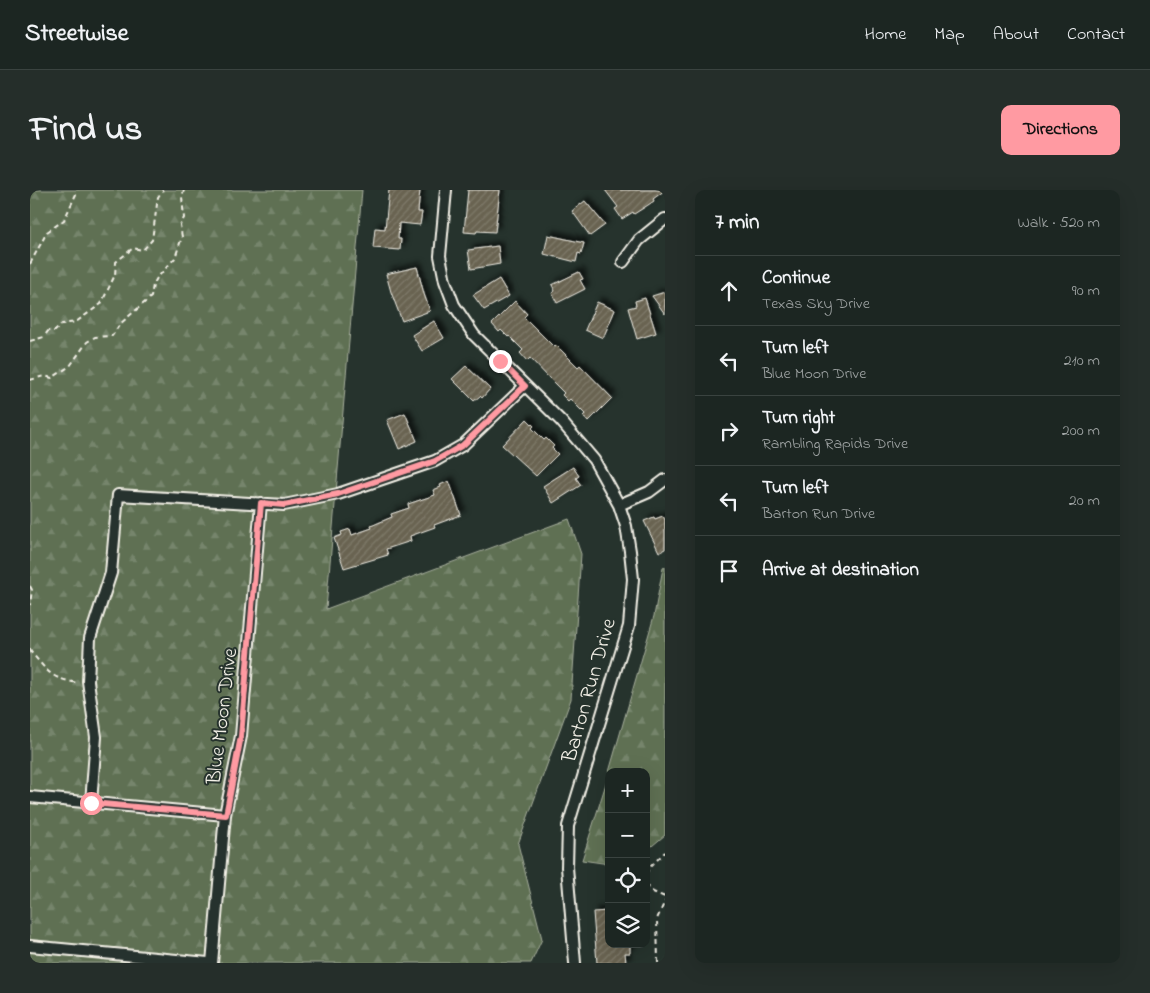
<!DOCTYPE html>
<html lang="en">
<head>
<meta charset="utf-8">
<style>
	body { margin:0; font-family:"Indie Flower",sans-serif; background:#252e2a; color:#f1f3f6 }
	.controls { position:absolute; right:15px; bottom:15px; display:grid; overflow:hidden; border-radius:10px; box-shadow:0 5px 20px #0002 }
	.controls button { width:45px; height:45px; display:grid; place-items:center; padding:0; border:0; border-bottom:1px solid #3a4340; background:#1c2622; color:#f1f3f6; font:25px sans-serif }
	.stop { position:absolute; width:15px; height:15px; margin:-11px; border:4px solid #ff9aa2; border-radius:50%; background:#fff }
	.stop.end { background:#ff9aa2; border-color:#fff; box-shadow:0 1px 5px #0008 }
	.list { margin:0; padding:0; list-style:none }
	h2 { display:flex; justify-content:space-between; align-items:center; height:65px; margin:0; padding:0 20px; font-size:21px }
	h2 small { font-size:16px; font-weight:400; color:#a0a5a5 }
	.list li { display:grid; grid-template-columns:32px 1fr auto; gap:15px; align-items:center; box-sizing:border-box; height:70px; padding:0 20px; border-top:1px solid #3a4340 }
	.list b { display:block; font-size:19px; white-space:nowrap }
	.list p { margin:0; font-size:16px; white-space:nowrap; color:#a0a5a5 }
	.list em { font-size:16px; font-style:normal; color:#a0a5a5 }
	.icon { flex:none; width:28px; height:28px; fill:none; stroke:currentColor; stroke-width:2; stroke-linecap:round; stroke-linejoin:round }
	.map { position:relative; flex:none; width:635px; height:773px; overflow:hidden; border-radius:10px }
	header { display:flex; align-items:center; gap:30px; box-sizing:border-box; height:70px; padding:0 25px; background:#1c2622; border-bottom:1px solid #3a4340 }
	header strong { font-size:24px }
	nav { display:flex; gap:28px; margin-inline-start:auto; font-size:18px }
	.intro { display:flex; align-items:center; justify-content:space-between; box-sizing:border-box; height:120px; padding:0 30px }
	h1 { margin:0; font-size:35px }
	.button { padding:12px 22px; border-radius:10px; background:#ff9aa2; color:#111; font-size:18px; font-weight:700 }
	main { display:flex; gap:30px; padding:0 30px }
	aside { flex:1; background:#1c2622; border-radius:10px; box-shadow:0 5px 20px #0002 }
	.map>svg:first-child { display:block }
</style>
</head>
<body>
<header>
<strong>Streetwise</strong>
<nav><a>Home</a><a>Map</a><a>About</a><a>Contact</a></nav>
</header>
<div class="intro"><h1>Find us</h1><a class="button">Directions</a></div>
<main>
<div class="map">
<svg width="635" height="773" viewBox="0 0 635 773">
	<defs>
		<pattern id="forest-firs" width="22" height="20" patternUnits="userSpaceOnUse" patternTransform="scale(1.25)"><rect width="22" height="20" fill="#5e7053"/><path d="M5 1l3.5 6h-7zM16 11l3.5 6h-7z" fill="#76856c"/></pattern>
		<pattern id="building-hatch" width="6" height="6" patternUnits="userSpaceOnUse" patternTransform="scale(1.25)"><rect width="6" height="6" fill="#696351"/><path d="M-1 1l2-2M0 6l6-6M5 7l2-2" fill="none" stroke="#7f7a6a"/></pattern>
		<filter id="shadow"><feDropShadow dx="4.5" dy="-4.5" stdDeviation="2.5" flood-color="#0009"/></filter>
	</defs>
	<rect width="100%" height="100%" fill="#26332d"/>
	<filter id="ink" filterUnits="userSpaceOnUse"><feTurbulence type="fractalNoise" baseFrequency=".02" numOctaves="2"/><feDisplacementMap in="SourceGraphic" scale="10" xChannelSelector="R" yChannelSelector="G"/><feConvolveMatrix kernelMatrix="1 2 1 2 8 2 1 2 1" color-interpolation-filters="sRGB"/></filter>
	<g filter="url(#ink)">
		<!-- forest -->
		<path fill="url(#forest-firs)" stroke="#a9b09e" d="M0,0H332L296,419L539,329L551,364L541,509L488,654L512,749L501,773H0Z
			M635,377V645L616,661V582H579L624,426L633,378Z
			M579,584V674L552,670Z"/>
		<!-- building -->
		<path fill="url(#building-hatch)" stroke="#f4f1e8" filter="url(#shadow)" d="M359,0H390L388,22H392L390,35L369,33L368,49H371L370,60L343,58L345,38L355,39Z
			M438,0H470L465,42L447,41L446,43L434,42Z
			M575,0H635L623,9L624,11L615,17L604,24L603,22L592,29L585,19L588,17Z
			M555,11L575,35L560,46L542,21Z
			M518,45L554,53L551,64L548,63L546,72L514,64Z
			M468,56L470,74L441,79L438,60Z
			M387,77L394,104L400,121L372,131L361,102L356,84Z
			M549,82L553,89L550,90L555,99L527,113L522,103L525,101L522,95Z
			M469,89L479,106L454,120L443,105Z
			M635,102V124L622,106Z
			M615,108L626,143L607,149L598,118L606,116L605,111Z
			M485,111L497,124L494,127L524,157L526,155L548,177L550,175L582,208L558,232L553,226L555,224L540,209L538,211L532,205L534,203L520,189L500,168L497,171L490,163L493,160L479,146L478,147L471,140L469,142L462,134Z
			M567,112L585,120L573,148L555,140Z
			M404,131L414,148L392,161L382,145Z
			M436,176L460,199L452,208L450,206L444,211L422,189Z
			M375,223L387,251L369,259L357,230Z
			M497,229L504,236L502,238L514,250L516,248L524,256L522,258L528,264L506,286L472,255Z
			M543,277L549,286L546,288L551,295L523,313L513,296Z
			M419,291L431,325L404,335L405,337L380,346L381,351L356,359L358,365L314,378L304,348L312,345L311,342L320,339L322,345L342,338L341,336L362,327L361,324L379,318L378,314L405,305L403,300L411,297L410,295Z
			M633,326L635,330V359L629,362L614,331L624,327L625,329Z
			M579,721V754H600V763H595L596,773H567L563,722Z"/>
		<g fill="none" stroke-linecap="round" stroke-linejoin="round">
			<!-- street casing -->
			<g stroke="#f4f1e8" stroke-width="14">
				<path id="street" d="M416,0L410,66L415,91L424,115L444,145L531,231L564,270L589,315L596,336L600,361L603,389L599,436L538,636L537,677L545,773
					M593,72L609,50L635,29
					M589,315L619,302L635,290
					M0,607L195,625
					M61,613L66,547L58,491L60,448L81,383L88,305L254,315L308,304L405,271L433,255L495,196
					M0,756L178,773
					M182,773L195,625L211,546L231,313"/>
			</g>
			<!-- path -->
			<path stroke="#f4f1e8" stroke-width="2" stroke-dasharray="5 4" stroke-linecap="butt" d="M0,74L17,42L34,30L48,0
				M0,151L14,147L18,141H25L32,134L46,132L71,114L85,85L86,72L103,58L113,60L122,50L128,7L133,0
				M0,190L14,186L22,188L40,176L57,152L65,147L82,146L90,134L121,107L123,95L127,88L145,68L152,47L150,35L154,28L152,7L154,0
				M0,396L2,400L0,415
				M0,459L1,462C19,483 20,488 48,493
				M616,684L619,678L635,662
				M616,694L623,702L635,707
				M628,773L627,729L635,711"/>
			<!-- street -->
			<use href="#street" stroke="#26332d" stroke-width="10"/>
		</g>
	</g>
	<g fill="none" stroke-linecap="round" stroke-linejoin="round" filter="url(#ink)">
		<!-- route -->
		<path stroke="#ff9aa2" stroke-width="6" d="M61,613L196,625L211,546L231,313L254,315L308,304L405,271L433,255L495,196L470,171"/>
	</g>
	<g text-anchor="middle" stroke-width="4" stroke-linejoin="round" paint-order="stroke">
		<!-- street labels -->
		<g font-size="21" fill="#f4f1e8" stroke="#26332d">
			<text transform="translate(558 500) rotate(-74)" y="7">Barton Run Drive</text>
			<text transform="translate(191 526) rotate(-83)" y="7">Blue Moon Drive</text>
		</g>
	</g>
</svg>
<div class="controls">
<button>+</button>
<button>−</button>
<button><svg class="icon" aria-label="locate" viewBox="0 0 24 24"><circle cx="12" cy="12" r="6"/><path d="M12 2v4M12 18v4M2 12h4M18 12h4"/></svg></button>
<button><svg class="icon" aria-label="layers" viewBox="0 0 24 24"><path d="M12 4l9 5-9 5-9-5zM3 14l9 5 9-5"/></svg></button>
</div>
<div class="stop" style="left:61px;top:613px"></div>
<div class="stop end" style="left:470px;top:171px"></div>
</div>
<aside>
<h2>7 min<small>Walk · 520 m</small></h2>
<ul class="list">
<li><svg class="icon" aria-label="ahead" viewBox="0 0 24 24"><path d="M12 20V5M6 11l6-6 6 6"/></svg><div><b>Continue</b><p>Texas Sky Drive</p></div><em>90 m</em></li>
<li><svg class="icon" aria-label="left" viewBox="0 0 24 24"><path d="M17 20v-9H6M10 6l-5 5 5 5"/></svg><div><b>Turn left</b><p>Blue Moon Drive</p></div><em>210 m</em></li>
<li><svg class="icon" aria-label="right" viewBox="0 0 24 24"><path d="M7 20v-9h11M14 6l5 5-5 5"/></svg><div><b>Turn right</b><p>Rambling Rapids Drive</p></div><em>200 m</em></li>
<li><svg class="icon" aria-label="left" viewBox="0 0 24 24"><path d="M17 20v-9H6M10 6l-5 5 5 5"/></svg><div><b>Turn left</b><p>Barton Run Drive</p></div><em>20 m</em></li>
<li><svg class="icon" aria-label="arrive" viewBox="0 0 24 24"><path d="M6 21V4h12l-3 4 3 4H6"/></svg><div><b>Arrive at destination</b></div></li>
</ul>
</aside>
</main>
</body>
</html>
